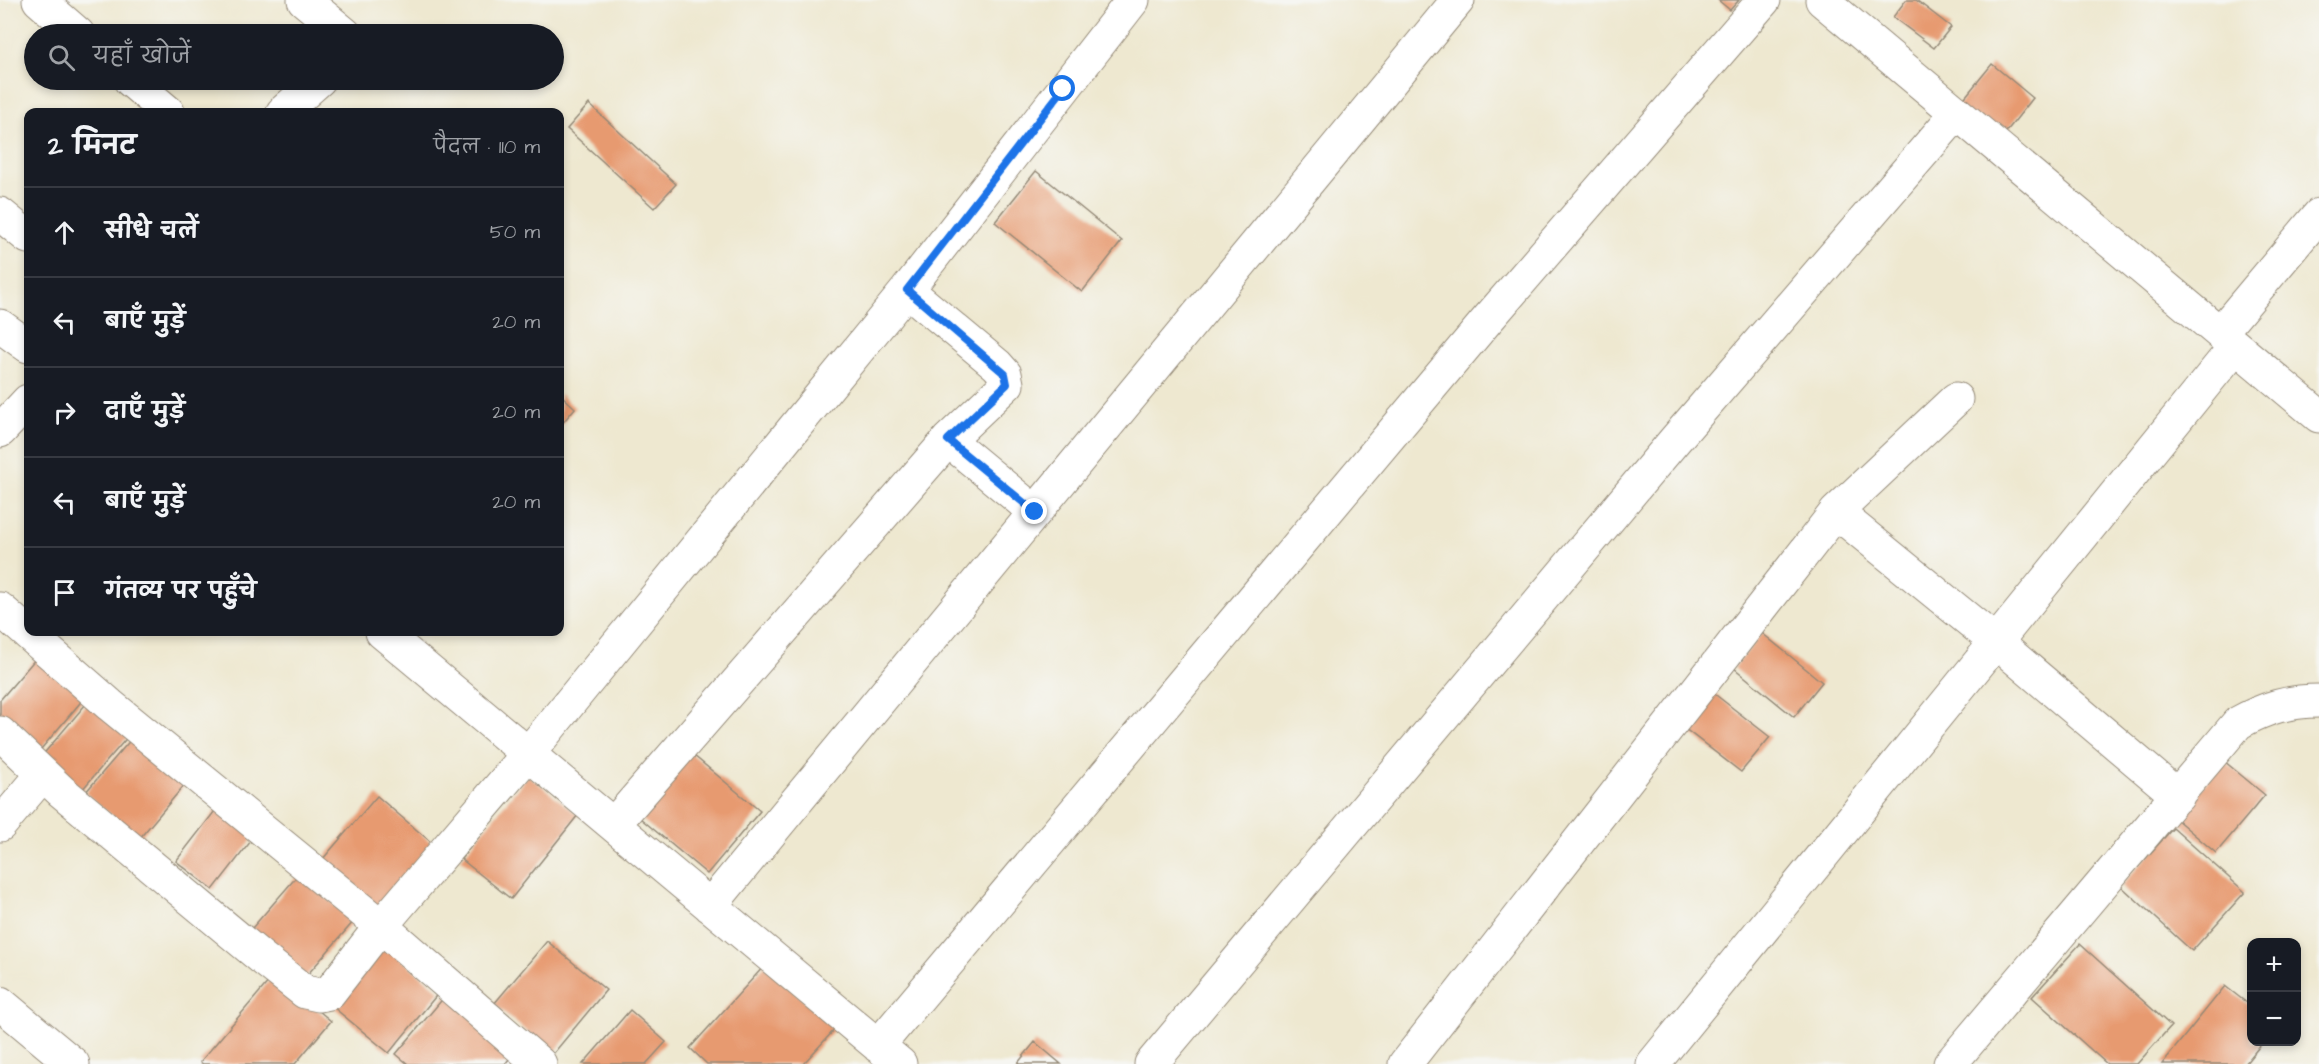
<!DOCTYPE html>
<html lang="hi">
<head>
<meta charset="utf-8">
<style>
	body { margin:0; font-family:"Architects Daughter","Playpen Sans Deva",sans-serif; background:#242831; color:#f1f3f6 }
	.controls { position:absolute; right:18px; bottom:18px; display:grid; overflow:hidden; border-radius:12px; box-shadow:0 3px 9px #0003 }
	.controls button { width:54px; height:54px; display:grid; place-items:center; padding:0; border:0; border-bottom:2px solid #363941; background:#171b24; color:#f1f3f6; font:30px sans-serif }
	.stop { position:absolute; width:18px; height:18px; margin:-14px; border:4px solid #1a73e8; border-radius:50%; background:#fff }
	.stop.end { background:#1a73e8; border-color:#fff; box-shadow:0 2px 6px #0008 }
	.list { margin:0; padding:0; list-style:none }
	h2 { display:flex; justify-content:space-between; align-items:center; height:78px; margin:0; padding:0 24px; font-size:26px }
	h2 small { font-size:20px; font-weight:400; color:#9ea1a6 }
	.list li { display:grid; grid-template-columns:39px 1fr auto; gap:18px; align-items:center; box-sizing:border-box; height:90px; padding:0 24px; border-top:2px solid #363941 }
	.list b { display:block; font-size:22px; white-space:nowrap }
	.list em { font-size:20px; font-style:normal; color:#9ea1a6 }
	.icon { flex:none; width:33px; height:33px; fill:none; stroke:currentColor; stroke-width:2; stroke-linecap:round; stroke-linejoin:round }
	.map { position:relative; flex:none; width:2319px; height:1064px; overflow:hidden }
	.search { position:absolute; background:#171b24; box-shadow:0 3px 9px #0003; left:24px; top:24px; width:540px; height:66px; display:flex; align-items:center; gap:15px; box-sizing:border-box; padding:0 21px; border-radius:33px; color:#9ea1a6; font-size:22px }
	.panel { position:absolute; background:#171b24; box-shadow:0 3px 9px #0003; left:24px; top:108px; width:540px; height:528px; border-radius:12px }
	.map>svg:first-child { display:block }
</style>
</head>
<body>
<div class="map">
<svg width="2319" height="1064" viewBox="0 0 2319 1064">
	<rect width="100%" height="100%" fill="#f6f6f2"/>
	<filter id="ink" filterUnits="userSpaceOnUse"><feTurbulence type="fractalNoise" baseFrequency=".0167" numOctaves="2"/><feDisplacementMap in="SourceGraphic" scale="12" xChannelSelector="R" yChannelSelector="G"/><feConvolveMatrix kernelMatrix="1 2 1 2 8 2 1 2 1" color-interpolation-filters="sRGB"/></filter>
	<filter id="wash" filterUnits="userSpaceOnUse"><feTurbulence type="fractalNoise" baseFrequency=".008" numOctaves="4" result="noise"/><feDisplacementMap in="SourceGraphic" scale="24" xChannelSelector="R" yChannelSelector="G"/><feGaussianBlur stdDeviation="1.35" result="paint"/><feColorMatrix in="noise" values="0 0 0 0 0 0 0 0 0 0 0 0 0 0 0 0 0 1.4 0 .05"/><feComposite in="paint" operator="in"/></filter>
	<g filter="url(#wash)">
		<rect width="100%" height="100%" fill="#eee8d0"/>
		<g id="blocks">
			<!-- building -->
			<path fill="#e79a70" d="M1718,0H1739L1730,10Z
				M1906,0H1916L1951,27L1934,48L1893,17Z
				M1992,64L2033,98L1999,141L1957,107Z
				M589,104L676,184L654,208L567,129Z
				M1036,171L1122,241L1082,292L995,222Z
				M560,394L575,408L560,426Z
				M1762,633L1822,682L1794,717L1734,668Z
				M37,657L85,697L36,755L0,724V700Z
				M1712,692L1770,737L1741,772L1684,728Z
				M91,698L131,733L81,791L41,757Z
				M133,737L187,782L139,839L85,793Z
				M687,750L760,811L707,874L634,813Z
				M2224,761L2265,795L2216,853L2176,819Z
				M528,775L578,815L511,899L461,859Z
				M377,796L432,843L378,907L322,860Z
				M218,807L255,836L213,890L176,861Z
				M2173,828L2245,892L2192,951L2121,886Z
				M299,874L354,921L301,982L246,935Z
				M547,941L606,990L553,1054L494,1004Z
				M2080,944L2171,1026L2137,1064H2107L2032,997Z
				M384,945L440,991L389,1053L333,1007Z
				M765,965L836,1028L803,1064H707L690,1048Z
				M275,974L331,1021L295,1064H203L200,1062Z
				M2225,986L2252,1007V1042H2263L2245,1064H2162Z
				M446,995L514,1053L505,1064H408L396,1054Z
				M630,1010L666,1042L646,1064H583Z
				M1035,1042L1061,1064H1017Z"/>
		</g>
	</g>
	<g filter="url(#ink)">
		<use href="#blocks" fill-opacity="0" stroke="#948977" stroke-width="1.5"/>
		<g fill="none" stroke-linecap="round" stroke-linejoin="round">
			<!-- minor casing -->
			<g stroke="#948977" stroke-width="35">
				<path id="minor" d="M39,0L78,34
					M304,0L345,34
					M1822,0L2319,416
					M130,80L168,112
					M283,112L319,80
					M0,214L28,237
					M0,326L28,346
					M2220,333L2319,215
					M0,431L28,401
					M948,440L1035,512
					M1836,512L1996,642L2235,347
					M0,609L110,705L381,926L540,1064
					M382,632L900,1064
					M0,733L61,791L262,958L305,992L319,995L329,993L381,926L527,755L907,290L1133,0
					M614,824L948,440L1007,384L1005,374L997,365L907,290
					M0,825L43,774
					M710,906L1458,0
					M0,1003L73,1064
					M878,1046L1488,319L1764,0
					M1151,1064L1675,440L1957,113
					M1405,1064L1836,512L1956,399
					M1653,1064L1996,642L2178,796
					M1950,1064L2238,723C2265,708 2288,701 2319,701"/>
			</g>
			<!-- minor -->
			<use href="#minor" stroke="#fff" stroke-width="33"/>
		</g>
	</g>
	<g fill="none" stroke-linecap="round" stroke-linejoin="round" filter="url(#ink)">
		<!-- route -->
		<path stroke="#1a73e8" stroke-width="8" d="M1035,512L948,440L1007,384L1005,374L907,290L1063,89"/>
	</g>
</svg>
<div class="controls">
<button>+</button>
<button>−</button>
</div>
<div class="stop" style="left:1063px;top:89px"></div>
<div class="stop end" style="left:1035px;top:512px"></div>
<div class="search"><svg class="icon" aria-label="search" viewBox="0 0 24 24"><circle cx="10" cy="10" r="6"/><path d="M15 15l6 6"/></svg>यहाँ खोजें</div>
<section class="panel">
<h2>2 मिनट<small>पैदल · 110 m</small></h2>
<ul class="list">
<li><svg class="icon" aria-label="ahead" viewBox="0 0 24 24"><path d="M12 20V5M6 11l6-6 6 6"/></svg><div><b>सीधे चलें</b></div><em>50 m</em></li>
<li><svg class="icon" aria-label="left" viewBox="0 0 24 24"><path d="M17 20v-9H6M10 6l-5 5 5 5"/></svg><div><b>बाएँ मुड़ें</b></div><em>20 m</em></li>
<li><svg class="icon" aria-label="right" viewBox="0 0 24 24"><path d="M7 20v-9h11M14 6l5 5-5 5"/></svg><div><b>दाएँ मुड़ें</b></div><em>20 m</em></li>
<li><svg class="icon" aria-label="left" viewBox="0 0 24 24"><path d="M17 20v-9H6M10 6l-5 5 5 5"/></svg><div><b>बाएँ मुड़ें</b></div><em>20 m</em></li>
<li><svg class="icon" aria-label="arrive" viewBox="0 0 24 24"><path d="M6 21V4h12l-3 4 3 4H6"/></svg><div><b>गंतव्य पर पहुँचे</b></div></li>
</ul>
</section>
</div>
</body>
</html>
